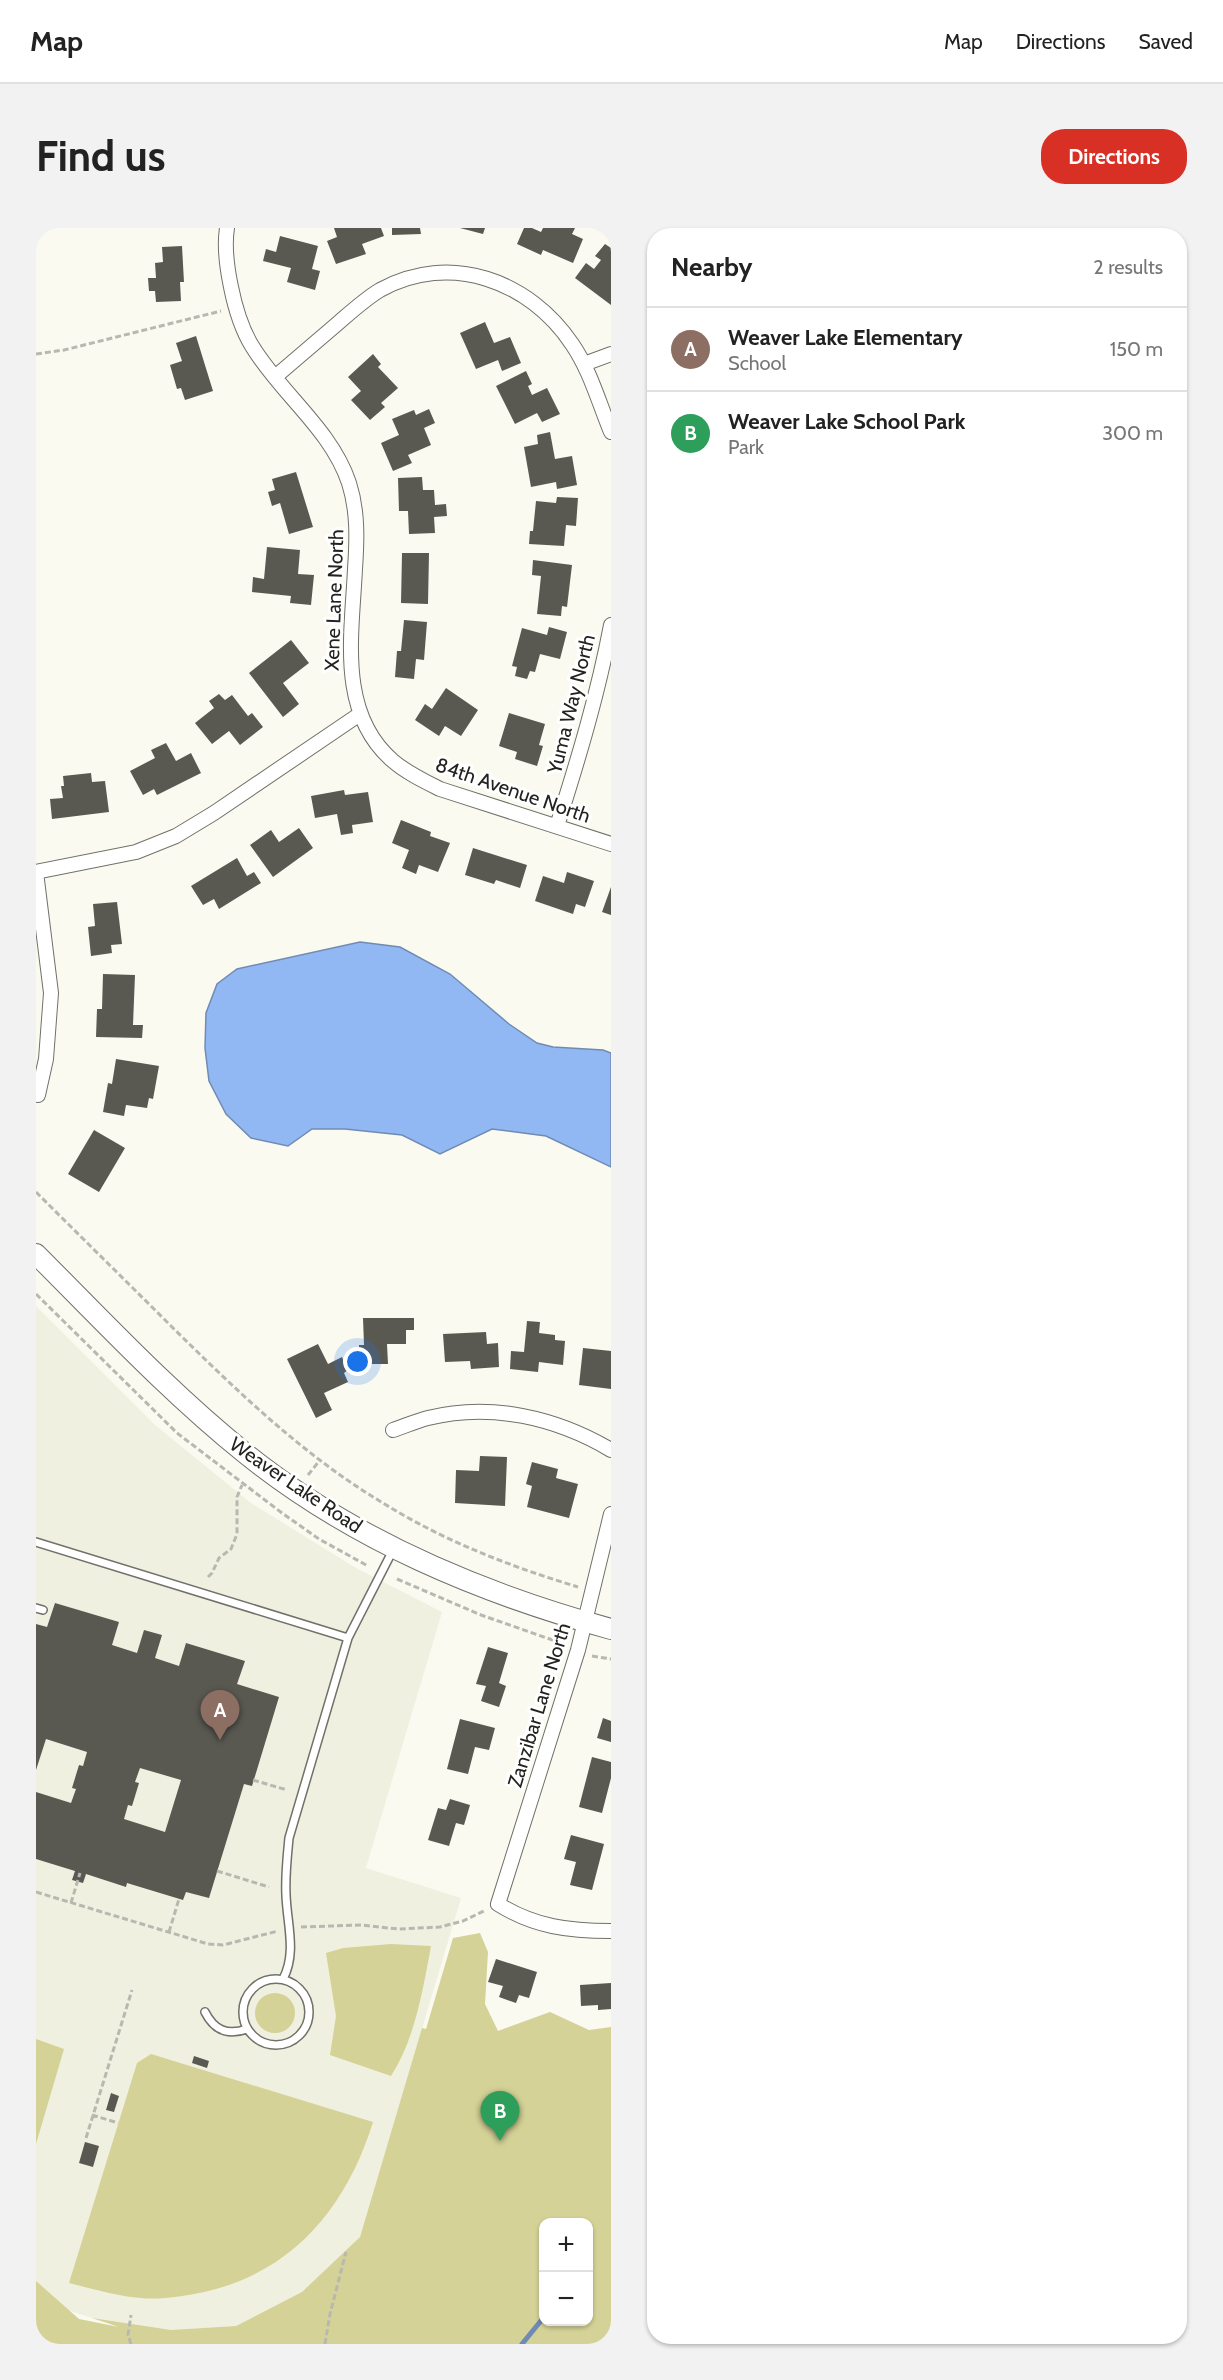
<!DOCTYPE html>
<html lang="en">
<head>
<meta charset="utf-8">
<style>
	body { margin:0; font-family:Cabin,sans-serif; background:#f2f2f2; color:#222 }
	.controls { position:absolute; right:18px; bottom:18px; display:grid; overflow:hidden; border-radius:12px; box-shadow:0 2px 4px #0004 }
	.controls button { width:54px; height:54px; display:grid; place-items:center; padding:0; border:0; border-bottom:2px solid #e0e0e0; background:#fff; color:#222; font:30px sans-serif }
	.you { position:absolute; left:322px; top:1134px; width:21px; height:21px; margin:-15px; border:4px solid #fff; border-radius:50%; background:#1a73e8; box-shadow:0 0 0 9px #1a73e833 }
	.badge { display:grid; place-items:center; width:39px; height:39px; border-radius:50%; background:#d93025; color:#fff; font-size:20px; font-weight:700 }
	.pin { position:absolute; translate:-50% -50px; filter:drop-shadow(0 2px 3px #0008) }
	.pin::after { content:''; position:absolute; top:32px; width:21px; height:18px; background:inherit; clip-path:polygon(0 0,100% 0,50% 100%) }
	.list { margin:0; padding:0; list-style:none }
	h2 { display:flex; justify-content:space-between; align-items:center; height:78px; margin:0; padding:0 24px; font-size:26px }
	h2 small { font-size:20px; font-weight:400; color:#767676 }
	.list li { display:grid; grid-template-columns:39px 1fr auto; gap:18px; align-items:center; box-sizing:border-box; height:84px; padding:0 24px; border-top:2px solid #e0e0e0 }
	.list b { display:block; font-size:22px; white-space:nowrap }
	.list p { margin:0; font-size:20px; white-space:nowrap; color:#767676 }
	.list em { font-size:20px; font-style:normal; color:#767676 }
	.map { position:relative; flex:none; width:575px; height:2116px; overflow:hidden; border-radius:24px }
	header { display:flex; align-items:center; gap:36px; box-sizing:border-box; height:84px; padding:0 30px; background:#fff; border-bottom:2px solid #e0e0e0 }
	header strong { font-size:28px }
	nav { display:flex; gap:33px; margin-inline-start:auto; font-size:21px }
	.intro { display:flex; align-items:center; justify-content:space-between; box-sizing:border-box; height:144px; padding:0 36px }
	h1 { margin:0; font-size:42px }
	.button { padding:15px 27px; border-radius:24px; background:#d93025; color:#fff; font-size:21px; font-weight:700 }
	main { display:flex; gap:36px; padding:0 36px }
	aside { flex:1; background:#fff; border-radius:24px; box-shadow:0 2px 4px #0004 }
	.map>svg:first-child { display:block }
</style>
</head>
<body>
<header>
<strong>Map</strong>
<nav><a>Map</a><a>Directions</a><a>Saved</a></nav>
</header>
<div class="intro"><h1>Find us</h1><a class="button">Directions</a></div>
<main>
<div class="map">
<svg width="575" height="2116" viewBox="0 0 575 2116">
	<rect width="100%" height="100%" fill="#fafaf1"/>
	<!-- built -->
	<path fill="#f0f0e0" d="M0,1078L119,1197L215,1275L320,1340L406,1384L330,1640L425,1670L324,2009L267,2064L200,2098L129,2103L56,2090L0,2072Z"/>
	<!-- green -->
	<path fill="#d4d296" fill-rule="evenodd" d="M444,1705L452,1724L449,1776L462,1803L514,1784L553,1802L575,1799V2116H0V2053L43,2091L83,2099L56,2090L135,2102L200,2098L266,2064L324,2009L386,1800L390,1801L417,1710ZM552,1994V2094H508V1994Z
		M355,1716L395,1718C387,1761 379,1811 355,1848L294,1827L300,1788L290,1725L307,1720Z
		M219 1785a20 20 0 1 1 40 0a20 20 0 1 1-40 0Z
		M0,1811L28,1821L0,1916Z
		M115,1826L337,1894C311,1978 258,2044 168,2064C148,2068 126,2072 105,2070C80,2068 57,2061 33,2055L101,1835Z"/>
	<!-- water -->
	<path fill="#92b8f3" stroke="#708bb3" stroke-width="1.5" d="M324,714L364,719L414,746L473,796L501,815L517,819L567,822L575,825V939L510,908L456,901L404,926L366,907L309,901H276L252,918L215,910L190,886L173,853L169,820L170,785L181,756L201,741Z"/>
	<g fill="none" stroke-linecap="round" stroke-linejoin="round">
		<!-- stream -->
		<path stroke="#708bb3" stroke-width="5" d="M486,2116L508,2089"/>
	</g>
	<!-- building -->
	<path fill="#595952" fill-rule="evenodd" d="M298,0H345L348,8L326,16L330,26L300,36L291,13L301,9Z
		M356,0H384L385,6L356,7Z
		M424,0H449L447,6Z
		M488,0H496L505,4L507,0H539L536,6L547,11L537,35L507,22L505,27L481,16Z
		M244,8L282,18L276,41L284,43L279,62L251,54L255,40L227,33L230,21L240,24Z
		M569,16L575,20V77L539,50L550,35L558,41L565,32L559,28Z
		M146,18L148,54H144L145,73L120,74L119,63H113L112,50H120L119,35L127,34L126,19Z
		M449,94L458,115L474,109L485,135L466,143L462,132L440,141L424,105Z
		M160,108L177,163L149,172L145,160L141,161L134,137L146,133L140,115Z
		M337,126L345,136L342,139L362,160L345,175L349,179L334,192L315,172L325,163L312,149Z
		M490,143L496,156L492,158L496,167L511,160L524,186L506,194L501,185L479,196L460,158Z
		M393,181L399,195L388,200L395,217L372,227L376,235L357,243L345,215L363,207L356,191L378,182L380,187Z
		M514,204L519,231L536,228L541,257L521,261L520,254L495,259L488,219L502,216L501,207Z
		M260,244L277,299L253,306L244,275L236,278L232,264L239,262L236,251Z
		M386,249L387,262H398L399,277L410,276L411,288L398,289L399,305L373,306L372,283H363L362,250Z
		M521,269L542,270L540,298L530,297L528,318L493,316L494,303H497L500,273L520,275Z
		M231,319L264,322L262,346L278,347L275,377L254,375L255,368L216,364L217,349L228,351Z
		M366,325H393L392,376L365,375Z
		M497,332L536,337L531,379L526,378L525,388L501,386L505,348L496,347Z
		M368,392L391,394L388,432L380,431L378,451L359,449L361,423H365Z
		M513,399L531,404L524,431L504,426L499,444L494,443L491,451L479,448L481,439L476,438L486,400L511,407Z
		M255,412L273,435L247,455L263,476L247,489L213,445Z
		M410,460L442,482L425,508L409,498L403,508L379,492L389,476L396,481Z
		M183,466L189,472L196,467L212,488L216,485L227,499L204,517L193,503L176,516L159,495L178,480L173,473Z
		M473,485L509,496L503,517L507,518L501,538L479,531L481,524L463,518Z
		M130,515L140,533L155,525L165,545L121,567L118,561L107,567L94,543L119,530L115,522Z
		M55,545L56,554L69,553L73,584L16,591L14,571L27,570L25,558H28L27,548Z
		M308,562L309,567L332,564L337,594L316,597L317,605L305,607L301,586L279,590L275,568Z
		M365,592L395,604L394,608L414,615L402,644L383,637L380,646L366,640L373,622L356,615Z
		M263,600L277,620L237,649L214,617L235,602L243,614Z
		M437,620L491,637L484,660L460,652L458,656L429,647Z
		M201,630L211,648L218,644L225,655L183,681L178,671L167,677L155,658Z
		M531,644L558,653L549,679L540,676L537,686L499,673L507,648L528,655Z
		M575,659V687L566,684Z
		M81,674L86,716L75,717L76,725L55,728L52,699L59,698L57,676Z
		M67,746L99,747L97,797H107L106,810L60,809L61,781H66Z
		M80,831L123,838L117,871L113,870L111,880L90,877L88,888L67,884L72,855L76,856Z
		M58,902L89,920L63,964L32,946Z
		M327,1090H378V1102H370V1116H351L352,1136H323V1117H328Z
		M491,1093L504,1094L503,1105L519,1107V1112L529,1113L527,1137L503,1134L502,1144L474,1141L475,1123L488,1124Z
		M450,1104L451,1116L462,1115L463,1139L435,1141L434,1133L409,1134L407,1106Z
		M282,1116L292,1136L306,1129L312,1142L308,1145L312,1154L288,1165L296,1182L280,1190L251,1131Z
		M547,1120L575,1123V1161L543,1157Z
		M444,1228L471,1229L469,1278L419,1275L420,1242L443,1243Z
		M496,1234L522,1241L520,1250L542,1256L533,1290L491,1279L496,1258L490,1256Z
		M19,1375L83,1394L76,1417L101,1425L108,1402L126,1407L119,1430L143,1438L150,1415L209,1433L201,1456L243,1469L216,1558L208,1556L173,1670L150,1664L147,1672L91,1655L90,1659L50,1646L47,1655L36,1652L39,1643L0,1631V1564L35,1575L40,1561L36,1560L43,1537L47,1538L51,1524L10,1511L0,1542V1396L11,1399ZM104,1540L145,1552L129,1604L88,1591L92,1577L96,1578L103,1555L99,1554Z
		M452,1419L472,1425L463,1455L470,1458L463,1479L445,1473L450,1458L440,1456Z
		M567,1490L575,1493V1514L561,1510Z
		M424,1491L459,1500L453,1522L439,1519L432,1546L411,1541Z
		M556,1529L575,1534V1550L566,1585L543,1579Z
		M414,1571L434,1577L428,1597L420,1595L413,1618L392,1612L402,1580L410,1582Z
		M535,1607L568,1616L556,1662L534,1657L540,1634L528,1631Z
		M460,1731L501,1744L493,1770L483,1767L480,1775L463,1769L467,1758L452,1754Z
		M575,1755V1781L562,1782V1777L545,1778L544,1757Z
		M158,1828L173,1833L171,1840L156,1835Z
		M75,1865L83,1868L78,1884L70,1882Z
		M49,1914L63,1918L57,1939L43,1935Z"/>
	<g fill="none" stroke-linecap="round" stroke-linejoin="round">
		<!-- lane casing -->
		<g stroke="#71716a" stroke-width="10">
			<path id="lane" d="M0,1314L312,1410
				M0,1380L7,1382
				M207 1784a33 33 0 1 1 66 0a33 33 0 1 1-66 0Z
				M247,1751C261,1725 251,1696 250,1667C249,1648 251,1630 253,1610L312,1410L357,1322
				M169,1784C178,1802 191,1808 211,1801"/>
		</g>
		<!-- street casing -->
		<g stroke="#71716a" stroke-width="16">
			<path id="street" d="M191,0C188,19 191,40 195,59C199,79 205,100 216,118C245,166 295,201 313,255C322,283 321,312 319,341C316,406 301,485 357,533C371,545 388,553 404,561L575,616
				M548,136L575,126
				M239,149C259,132 280,114 301,96C315,84 329,71 344,62C414,23 494,53 536,116C554,142 563,175 575,204
				M521,598C542,532 562,466 575,397
				M0,644L100,624L140,608L178,585L324,486
				M0,644L15,765L10,831L2,867
				M357,1202C369,1198 380,1193 392,1190C455,1174 521,1190 575,1222
				M575,1286L542,1422L462,1676C499,1699 533,1703 575,1703"/>
		</g>
		<!-- secondary casing -->
		<g stroke="#71716a" stroke-width="22">
			<path id="secondary" d="M0,1026C68,1094 134,1165 210,1226C317,1312 444,1365 575,1401"/>
		</g>
		<!-- path -->
		<path stroke="#b8b8b0" stroke-width="3" stroke-dasharray="6 3" stroke-linecap="butt" d="M0,126L28,122L185,83
			M0,964C45,1009 90,1053 135,1098C200,1162 268,1228 347,1275C408,1313 473,1338 542,1359
			M0,1066L141,1205L246,1285L283,1311L332,1338
			M272,1247L284,1232
			M172,1349L176,1345L183,1330L195,1321L201,1306V1269L206,1257
			M361,1351L445,1387L528,1416
			M556,1428L575,1431
			M217,1552L251,1562
			M181,1643L233,1659
			M0,1664L172,1716L187,1717L242,1703
			M35,1675L44,1645
			M265,1699L325,1697L362,1701L404,1699L427,1693L450,1682
			M133,1704L143,1671
			M56,1887L82,1895
			M50,1910L96,1762
			M95,2116L92,2107L95,2087
			M289,2116L294,2086L310,2024"/>
		<!-- lane -->
		<use href="#lane" stroke="#fff" stroke-width="7"/>
		<!-- street -->
		<use href="#street" stroke="#fff" stroke-width="14"/>
		<!-- secondary -->
		<use href="#secondary" stroke="#fff" stroke-width="20"/>
	</g>
	<g text-anchor="middle" stroke-width="6" stroke-linejoin="round" paint-order="stroke">
		<!-- street labels -->
		<g font-size="20" fill="#22221f" stroke="#fff">
			<text transform="translate(298 372) rotate(-88)" y="7">Xene Lane North</text>
			<text transform="translate(535 476) rotate(-76)" y="7">Yuma Way North</text>
			<text transform="translate(477 562) rotate(19)" y="7">84th Avenue North</text>
			<text transform="translate(260 1257) rotate(34)" y="7">Weaver Lake Road</text>
			<text transform="translate(503 1477) rotate(-73)" y="7">Zanzibar Lane North</text>
		</g>
	</g>
</svg>
<div class="controls">
<button>+</button>
<button>−</button>
</div>
<div class="you"></div>
<div class="pin badge" style="left:184px;top:1512px;background:#8d6e63">A</div>
<div class="pin badge" style="left:464px;top:1913px;background:#2e9e5b">B</div>
</div>
<aside>
<h2>Nearby<small>2 results</small></h2>
<ul class="list">
<li><span class="badge" style="background:#8d6e63">A</span><div><b>Weaver Lake Elementary</b><p>School</p></div><em>150 m</em></li>
<li><span class="badge" style="background:#2e9e5b">B</span><div><b>Weaver Lake School Park</b><p>Park</p></div><em>300 m</em></li>
</ul>
</aside>
</main>
</body>
</html>
